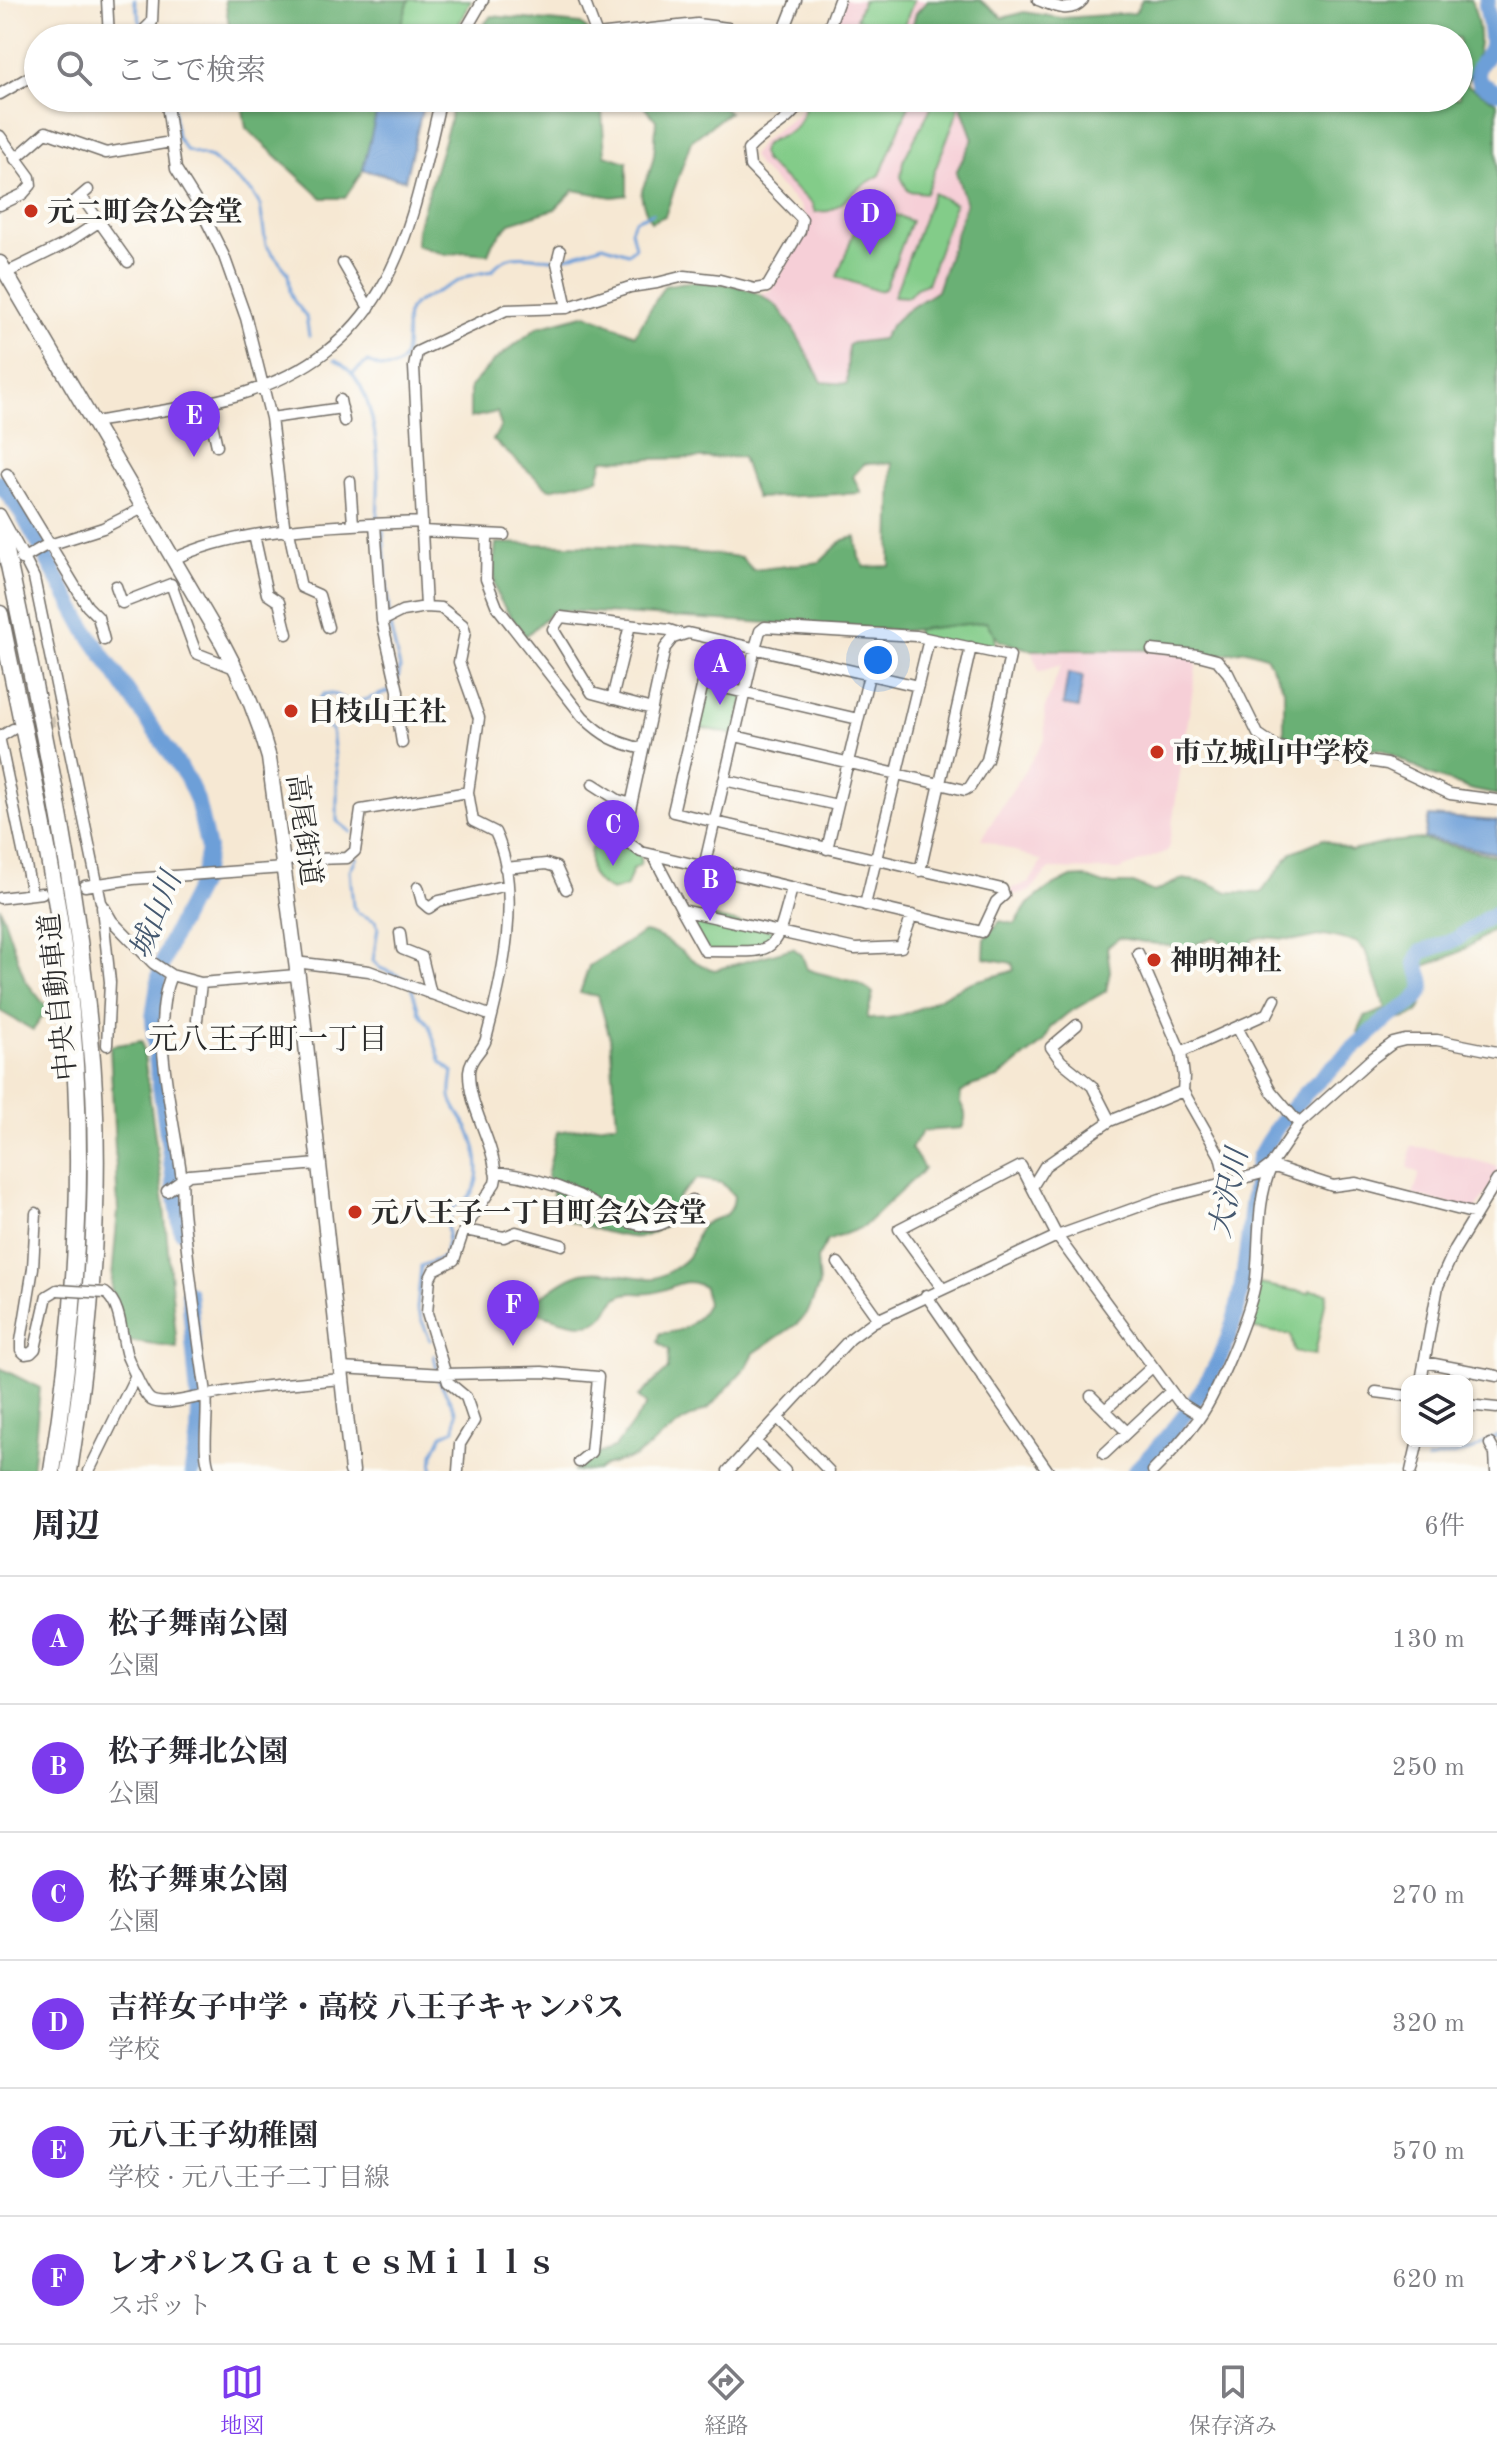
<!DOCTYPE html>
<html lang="ja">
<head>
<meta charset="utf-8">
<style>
	body { margin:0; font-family:"Old Standard TT","Noto Serif JP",serif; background:#f2f2f3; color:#2b2b33 }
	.controls { position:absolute; right:24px; bottom:24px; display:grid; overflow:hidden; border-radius:16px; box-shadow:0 2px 6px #0004 }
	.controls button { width:72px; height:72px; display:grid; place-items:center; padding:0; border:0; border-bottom:2px solid #e1e1e2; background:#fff; color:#2b2b33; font:40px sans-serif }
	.you { position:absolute; left:878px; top:660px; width:28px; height:28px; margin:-20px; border:6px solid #fff; border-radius:50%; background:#1a73e8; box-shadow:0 0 0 12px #1a73e833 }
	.badge { display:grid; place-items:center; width:52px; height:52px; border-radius:50%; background:#7c3aed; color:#fff; font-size:26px; font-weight:700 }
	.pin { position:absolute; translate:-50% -66px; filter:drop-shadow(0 2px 4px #0008) }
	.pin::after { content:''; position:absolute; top:42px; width:28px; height:24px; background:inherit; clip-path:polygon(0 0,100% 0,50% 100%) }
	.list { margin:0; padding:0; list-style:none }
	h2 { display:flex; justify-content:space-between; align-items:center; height:104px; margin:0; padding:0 32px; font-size:34px }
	h2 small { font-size:26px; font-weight:400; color:#7c7c81 }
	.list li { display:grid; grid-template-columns:52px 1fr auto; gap:24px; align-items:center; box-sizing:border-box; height:128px; padding:0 32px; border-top:2px solid #e1e1e2 }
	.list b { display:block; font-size:30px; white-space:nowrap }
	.list p { margin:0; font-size:26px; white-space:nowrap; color:#7c7c81 }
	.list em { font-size:26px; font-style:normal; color:#7c7c81 }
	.icon { flex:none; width:44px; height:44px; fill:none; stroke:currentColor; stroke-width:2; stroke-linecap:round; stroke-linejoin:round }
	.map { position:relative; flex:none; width:1497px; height:1471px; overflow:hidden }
	.search { position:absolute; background:#fff; box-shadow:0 2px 6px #0004; left:24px; right:24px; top:24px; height:88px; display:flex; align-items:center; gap:20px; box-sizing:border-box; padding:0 28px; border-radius:44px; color:#7c7c81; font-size:30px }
	.sheet { height:872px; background:#fff }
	nav { display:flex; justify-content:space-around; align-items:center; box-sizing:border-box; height:112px; border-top:2px solid #e1e1e2; background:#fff; font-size:22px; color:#7c7c81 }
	nav a { display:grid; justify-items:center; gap:4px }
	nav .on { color:#7c3aed }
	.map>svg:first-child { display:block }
</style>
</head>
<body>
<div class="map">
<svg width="1497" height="1471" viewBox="0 0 1497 1471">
	<rect width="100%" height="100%" fill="#fdfcf7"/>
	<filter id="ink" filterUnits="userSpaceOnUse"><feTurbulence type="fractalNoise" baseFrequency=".0125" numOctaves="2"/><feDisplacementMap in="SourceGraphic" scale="16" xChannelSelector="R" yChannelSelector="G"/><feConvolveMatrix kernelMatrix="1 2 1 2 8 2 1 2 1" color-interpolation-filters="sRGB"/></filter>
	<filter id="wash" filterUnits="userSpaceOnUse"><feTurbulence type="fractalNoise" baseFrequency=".006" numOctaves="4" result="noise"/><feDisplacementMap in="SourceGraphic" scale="32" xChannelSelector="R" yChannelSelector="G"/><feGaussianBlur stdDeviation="1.8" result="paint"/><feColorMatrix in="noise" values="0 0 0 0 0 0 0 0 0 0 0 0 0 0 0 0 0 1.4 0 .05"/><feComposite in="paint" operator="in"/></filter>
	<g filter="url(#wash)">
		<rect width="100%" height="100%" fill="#f6e8d3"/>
		<!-- built -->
		<path fill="#f6cfd7" d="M844,0H928L916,13L908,38H829Z
			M806,98H957L973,139L955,174L966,204L937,292L904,311L892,323L882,340L852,343L848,346L847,383L822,382L780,308L761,293L770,291L805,234L807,226L806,218L800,206L759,167L752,156L760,143L798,114Z
			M1032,650H1152L1198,655L1168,851L1119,870L1049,869L1029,892L1011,895L1012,888L1029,883L1042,861L981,839L1045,739L1044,710L1061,665L1039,672Z
			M1411,1146L1432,1149L1497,1166V1175L1475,1211L1413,1195L1419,1176L1418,1172L1408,1168Z"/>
		<!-- green -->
		<path fill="#83cc89" stroke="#577c5a" stroke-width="2" d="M409,0H471L452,38H397Z
			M863,0H914L900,36L856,19Z
			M808,98H912L880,175L860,187L842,203L829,211L815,212L812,204L764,161C754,138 782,140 795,128C801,122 805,106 808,98Z
			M936,98L957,99L958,111L926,193L908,191L901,177L903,161Z
			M933,193L955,204L927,284L916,288L908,297L894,296Z
			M865,203L911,221L885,289L878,291L837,277Z
			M992,618L996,653L916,636L917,628Z
			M703,683L745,692L735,735L693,726Z
			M626,841L641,852L640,865L633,869L627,886L612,891C589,880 588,872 591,847L615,852Z
			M682,910L780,932L763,951H705Z
			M1259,1284L1309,1293L1310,1290L1327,1293L1315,1355L1294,1352L1291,1335L1256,1329L1247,1324Z"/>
		<!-- forest -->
		<path fill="#6ab075" stroke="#4a6e50" stroke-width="2" d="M225,0H409L397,38H231Z
			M928,0H980L1003,18L1024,12L1062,18L1135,13L1142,0H1471C1484,34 1481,51 1466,84L1497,102V795L1473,790L1428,774L1383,750L1294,743L1284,734V689L1266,656L1246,650L1208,657L1152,650H1032L999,641L986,622L902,631L554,610L526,636C496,597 490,594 496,543L639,547L741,557L753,570L820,562L843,540L856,537L859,558L865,567L890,566L892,463L864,464L853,476L861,493L756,498L742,457L603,460L598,479L549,489L493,440L501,426L497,412L470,418V387L494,361L538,327L587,314L635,335L664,286C701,277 760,281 785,316C799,336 810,360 822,382L847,384L848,346L852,343L882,339C897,313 913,307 937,291L966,204L956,172L973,139L958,98H1459V38H909L916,13Z
			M491,16L581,24L595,37L628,38H473Z
			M241,98H380L363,170L345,198H322L246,128Z
			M454,98H601L605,155L627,162V195L612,197L574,190L555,209L510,223L493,242L488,254L465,252L446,255L416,245L417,230L449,124Z
			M636,98H708L729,112L691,141L665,216L651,222C632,184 646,193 653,160C656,147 655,133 656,120Z
			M1323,839L1351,851L1391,842L1420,839L1497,856V927C1481,939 1464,951 1446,958C1434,963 1425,964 1415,971C1415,981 1422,989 1422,998C1423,1015 1404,1021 1391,1019L1368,1039L1358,1032L1365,1017L1386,1009L1365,950L1356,942L1324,935L1300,940L1261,937L1254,939L1245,948L1233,950L1215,937L1179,950L1175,947L1119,938L1107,947L1110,971L1106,991L1068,1013L1051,1027L1044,1042L998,1078L971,1086L961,1093L960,1103C966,1111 967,1118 962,1128L923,1131L911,1148L924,1168L921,1172L863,1227L827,1241L817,1259L819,1285L808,1312L798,1323L754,1353L746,1368L709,1408L683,1421L635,1457L604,1466L597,1471H574L594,1455L614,1448L647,1405L638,1397L668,1369L669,1350L658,1342L660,1333C683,1333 696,1324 707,1304L704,1287C682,1274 672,1291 651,1293C640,1295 631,1290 620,1296C610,1301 607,1318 595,1322C577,1329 551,1316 533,1311L534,1302C548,1292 564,1278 582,1273C606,1267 631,1280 655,1278C664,1276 680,1265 686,1259C696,1250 693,1235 702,1226C713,1214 732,1224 734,1196L722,1183L697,1179L679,1196L670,1223C662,1227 651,1235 642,1237C623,1240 561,1220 545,1209L554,1198L547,1176L557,1132L617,1123L610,1038L598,996L580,993L589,966L644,932C671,936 688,964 715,970L793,948L802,955L807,969C829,978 855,977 873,993L867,1018C905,1024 939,995 972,982C986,977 1001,976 1014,970L1012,963L984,958L985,938L1000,921L1015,924L1028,904L1047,889L1069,878L1085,877L1104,884H1135L1154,892L1182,879L1209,883L1228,892L1261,893L1292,852Z
			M0,907L25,980L48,1009L33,1030L0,1011Z
			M142,1041L163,1195L177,1348L128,1341L111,1289L118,1211L110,1046Z
			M0,1368L40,1388L32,1471H0Z"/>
		<!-- water -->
		<path fill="#6d9fd8" stroke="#4c6582" stroke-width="2" d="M380,98H425L405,180L363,170Z
			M1068,673L1083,676L1078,708L1063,705Z
			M1429,816L1497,821V853L1424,838Z"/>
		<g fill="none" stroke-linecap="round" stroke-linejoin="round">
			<!-- stream -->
			<path stroke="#6d9fd8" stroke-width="3" d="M134,0L142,27
				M172,98L177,137L186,150L211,158L252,192L260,205L266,245L288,273L290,292L294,301L306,316L309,336
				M561,259L603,245L628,253L635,247L631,230L635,220L653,213
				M335,360C381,383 380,474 377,518
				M352,374L367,362C373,364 380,368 385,368C416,368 403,330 407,315C409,309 414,304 419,301L468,276L492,271C506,249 531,258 553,259
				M383,530L389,614
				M389,622L400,668L398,680
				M351,832L337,821V774L332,730L324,724L320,698L324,694C336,692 339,699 350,701C361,704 379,694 390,691L394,687
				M357,857L350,870L353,906L358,913L375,921L378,927L373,961L380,968L411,981
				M412,989L419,1012L429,1025L441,1062L453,1072C452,1079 450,1089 451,1097C453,1108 464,1120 469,1130C480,1154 486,1196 454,1206L447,1225L448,1234L444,1257L421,1266L417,1309L430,1340
				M434,1355L437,1371
				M1427,1460L1473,1450L1497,1436
				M432,1471L433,1454L442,1435L455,1429L456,1412L438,1378"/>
			<!-- river -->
			<path stroke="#6d9fd8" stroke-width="16" d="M1488,0L1486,4C1488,17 1492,33 1491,46C1488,63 1472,61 1480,83L1497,92
				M0,483L21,512L87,632L187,778L197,800L208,849L202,879L171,940L160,970L153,1018L157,1065L181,1231
				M189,1293L199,1410L198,1435L192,1471
				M1135,1471C1181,1425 1224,1370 1238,1305C1249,1256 1250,1206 1259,1157C1286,1103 1339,1062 1383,1022C1395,1012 1413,1006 1421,992C1426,984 1419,971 1416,963L1421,952L1455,940L1487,918L1497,914"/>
		</g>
	</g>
	<g filter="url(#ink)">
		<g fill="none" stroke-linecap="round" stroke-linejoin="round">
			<!-- minor-tunnel -->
			<path stroke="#cdc2b1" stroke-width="10" stroke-dasharray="10 5" stroke-linecap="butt" d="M19,728L55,721"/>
			<!-- minor casing -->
			<g stroke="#726d66" stroke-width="13">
				<path id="minor" d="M107,0L109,38H132
					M584,0L597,35L697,24L728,28L752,38
					M1038,0C1054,6 1070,15 1083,0
					M136,38L152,22L153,0
					M461,38L483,0
					M781,38L796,0
					M825,38L839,0
					M0,94L38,72
					M166,98L176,169L199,206L224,256L246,318L271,418L285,532
					M0,136L30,177L31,185L23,194L0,205
					M15,159L46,132L106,153L171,142
					M81,196L128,262
					M68,207L88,190
					M560,251L557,263L567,308
					M343,263L369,308
					M6,273L65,244L100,221
					M340,400L344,421
					M207,401L217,446
					M271,418L342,408
					M95,422C142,413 193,408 238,395C393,348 409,235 441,98
					M7,474L87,606L98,617L104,640
					M350,481L353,524
					M145,507L103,528L43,547L24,558L34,578L101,902L112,921L153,963L171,975L201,983L296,975
					M0,514L24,558L21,559
					M422,522L414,367L417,352L506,310L566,308L630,287L657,283L685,276L720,280L755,289L767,287L800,231L802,219L750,166L748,150C764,130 792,123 802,98
					M375,524L382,621L398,691V718L402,743
					M289,531L301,587L319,595L328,627
					M422,531L426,607
					M254,535L267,594L279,602L287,634
					M487,535L486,579L497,607L583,717C604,737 615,742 643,749
					M174,559C240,526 348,525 422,522V531L504,535
					M116,586L122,603L171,584L196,653L237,669
					M382,621L402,611L426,607L441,608L463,625L465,632L459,662L479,718L468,792L473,821L495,832C523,890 502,980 486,1039C483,1051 470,1057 469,1071C468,1108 494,1140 496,1178L495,1183L464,1230L454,1260L434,1270L430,1278L427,1313L448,1382L466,1397L474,1421L460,1444L458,1471
					M1152,650L1198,655L1217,660L1228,673L1258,734L1277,747L1387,764L1450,794L1497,800
					M612,699L630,625
					M652,709L592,693L553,629L561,617L669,630L681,634
					M858,719L703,683L673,812L1002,889L1004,895L996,902L982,932L641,852L626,841L625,833L665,648L673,638L688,633L918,686
					M0,737L13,729
					M0,741L32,894
					M724,780L837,805
					M593,784L618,800L631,804
					M827,849L869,675
					M653,855L682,910L855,949L901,947L912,915
					M283,860L347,858L355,851L361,810L468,792
					M704,867L755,648L760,631L765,627L916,636L1010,656L987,760L970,787L965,790L735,736
					M505,868L546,864L556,867L566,889
					M920,871L971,647
					M85,886L133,879L284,868
					M418,887L422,902L429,908L439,901L507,885
					M0,898L42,893
					M865,905L929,639
					M102,907L110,982L107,1045
					M682,910L705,951C777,951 773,960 792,888
					M400,933L402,949L422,957L431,994
					M1138,953L1181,1052L1184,1077L1183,1091L1220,1156L1226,1181
					M295,962L369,971L492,1016
					M171,975C148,1029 176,1123 182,1181C183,1191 182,1201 183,1211C189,1272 197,1332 206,1393C209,1417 201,1451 210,1471
					M197,1020L201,983
					M1077,1025L1051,1047L1061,1061L1092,1086L1110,1121
					M1237,1027L1271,1091L1299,1124
					M1181,1052L1268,1013L1275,999
					M1272,1166L1333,1186L1356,1183L1476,1214
					M495,1172C525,1175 551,1183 578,1195C600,1206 626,1227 651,1226C667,1226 681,1210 692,1200
					M1032,1187L1045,1166L1110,1121L1183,1091
					M167,1191L189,1175L318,1164
					M36,1213L33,1268L21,1341V1350L25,1354L31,1353L35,1349L47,1296L57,1290
					M464,1230L504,1237L516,1232L562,1245
					M838,1263L878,1319
					M942,1288L899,1229L1021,1166L1057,1236L1179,1402L1200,1415
					M105,1293C122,1304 121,1338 127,1356C131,1365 143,1395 151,1400C162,1406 183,1400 194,1398C243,1387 292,1383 342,1379
					M926,1295L1048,1471
					M1424,1362L1497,1376
					M341,1368L444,1374L542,1372L598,1377L591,1452L579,1462
					M1421,1381L1438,1286L1455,1249L1497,1180
					M1376,1392L1407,1396
					M1091,1396L1127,1432
					M1467,1405L1497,1408
					M1105,1410L1152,1367
					M778,1418L829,1471
					M756,1442L785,1471
					M1490,1444L1495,1453L1496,1471
					M1104,1454L1171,1391
					M89,1471L136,1375
					M728,1471L850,1339L873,1322L1057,1236L1160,1199L1259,1174L1271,1165L1299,1124L1370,1060L1393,1043L1405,1040H1437L1497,1052
					M1153,1471C1167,1457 1182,1441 1194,1425C1215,1400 1252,1310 1256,1278C1260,1242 1256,1201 1271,1168
					M1411,1471L1418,1441"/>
			</g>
			<!-- major casing -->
			<g stroke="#726d66" stroke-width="17">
				<path id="major" d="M0,263L223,644C243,681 258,717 269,758L302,1007L352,1471"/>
			</g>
			<!-- highway casing -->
			<g stroke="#726d66" stroke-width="19">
				<path id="highway" d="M0,523C36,693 74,863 90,1036C104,1180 91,1329 69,1471
					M0,614C26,746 58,879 71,1013C86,1165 76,1320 52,1471"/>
			</g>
			<!-- minor -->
			<use href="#minor" stroke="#fff" stroke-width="10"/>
			<!-- major -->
			<use href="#major" stroke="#fff" stroke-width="14"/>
			<!-- highway -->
			<use href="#highway" stroke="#fff" stroke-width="16"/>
			<!-- minor-bridge casing -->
			<g stroke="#726d66" stroke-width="13" stroke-linecap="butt">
				<path id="minor-bridge" d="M57,1290L105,1293"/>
			</g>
			<!-- minor-bridge -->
			<use href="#minor-bridge" stroke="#fff" stroke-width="10"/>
		</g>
	</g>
	<!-- markers -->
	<g fill="#c8321e" stroke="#fdfcf7" stroke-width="3">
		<circle cx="31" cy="211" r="8"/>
		<circle cx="291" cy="711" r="8"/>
		<circle cx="1157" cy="752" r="8"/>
		<circle cx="1154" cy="960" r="8"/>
		<circle cx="355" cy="1212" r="8"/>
	</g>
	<g text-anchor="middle" stroke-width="8" stroke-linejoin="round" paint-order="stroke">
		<!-- poi labels -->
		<g font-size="28" font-weight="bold" fill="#2b2b2b" stroke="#fdfcf7" text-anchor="start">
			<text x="47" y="221">元二町会公会堂</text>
			<text x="307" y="721">日枝山王社</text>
			<text x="1173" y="762">市立城山中学校</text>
			<text x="1170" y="970">神明神社</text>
			<text x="371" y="1222">元八王子一丁目町会公会堂</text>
		</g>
		<!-- street labels -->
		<g font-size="28" fill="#2b2b2b" stroke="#fdfcf7">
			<text transform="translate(305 830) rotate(82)" y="10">高尾街道</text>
			<text transform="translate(57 997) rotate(-96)" y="10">中央自動車道</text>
		</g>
		<!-- water labels -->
		<g font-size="30" font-style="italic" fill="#455970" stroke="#fdfcf7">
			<text transform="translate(155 915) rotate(-68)" y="10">城山川</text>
			<text transform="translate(1228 1193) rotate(-78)" y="10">大沢川</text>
		</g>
		<!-- neighbourhood labels -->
		<g font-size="30" fill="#2b2b2b" stroke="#fdfcf7">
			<text x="268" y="1049">元八王子町一丁目</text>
		</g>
	</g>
</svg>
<div class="controls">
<button><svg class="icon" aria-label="layers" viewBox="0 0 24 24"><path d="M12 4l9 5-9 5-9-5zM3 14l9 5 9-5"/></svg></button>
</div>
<div class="you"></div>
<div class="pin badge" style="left:720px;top:705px">A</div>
<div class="pin badge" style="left:710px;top:921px">B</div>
<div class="pin badge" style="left:613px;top:866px">C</div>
<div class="pin badge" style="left:870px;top:255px">D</div>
<div class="pin badge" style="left:194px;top:457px">E</div>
<div class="pin badge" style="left:513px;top:1346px">F</div>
<div class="search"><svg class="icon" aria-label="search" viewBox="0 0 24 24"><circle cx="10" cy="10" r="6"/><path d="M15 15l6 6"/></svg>ここで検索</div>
</div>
<section class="sheet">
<h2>周辺<small>6件</small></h2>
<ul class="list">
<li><span class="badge">A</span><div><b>松子舞南公園</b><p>公園</p></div><em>130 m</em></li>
<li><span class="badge">B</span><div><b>松子舞北公園</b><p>公園</p></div><em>250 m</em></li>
<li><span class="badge">C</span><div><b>松子舞東公園</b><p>公園</p></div><em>270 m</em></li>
<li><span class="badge">D</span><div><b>吉祥女子中学・高校 八王子キャンパス</b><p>学校</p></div><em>320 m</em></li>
<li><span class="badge">E</span><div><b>元八王子幼稚園</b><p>学校 · 元八王子二丁目線</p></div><em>570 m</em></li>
<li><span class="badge">F</span><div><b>レオパレスＧａｔｅｓＭｉｌｌｓ</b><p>スポット</p></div><em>620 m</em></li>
</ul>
</section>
<nav>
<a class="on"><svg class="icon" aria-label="map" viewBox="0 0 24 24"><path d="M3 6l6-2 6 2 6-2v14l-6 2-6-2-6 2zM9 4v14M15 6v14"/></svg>地図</a>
<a><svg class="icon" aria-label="directions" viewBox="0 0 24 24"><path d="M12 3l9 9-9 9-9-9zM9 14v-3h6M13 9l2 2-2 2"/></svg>経路</a>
<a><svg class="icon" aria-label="saved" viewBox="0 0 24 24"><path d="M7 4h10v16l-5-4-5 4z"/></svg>保存済み</a>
</nav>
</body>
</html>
